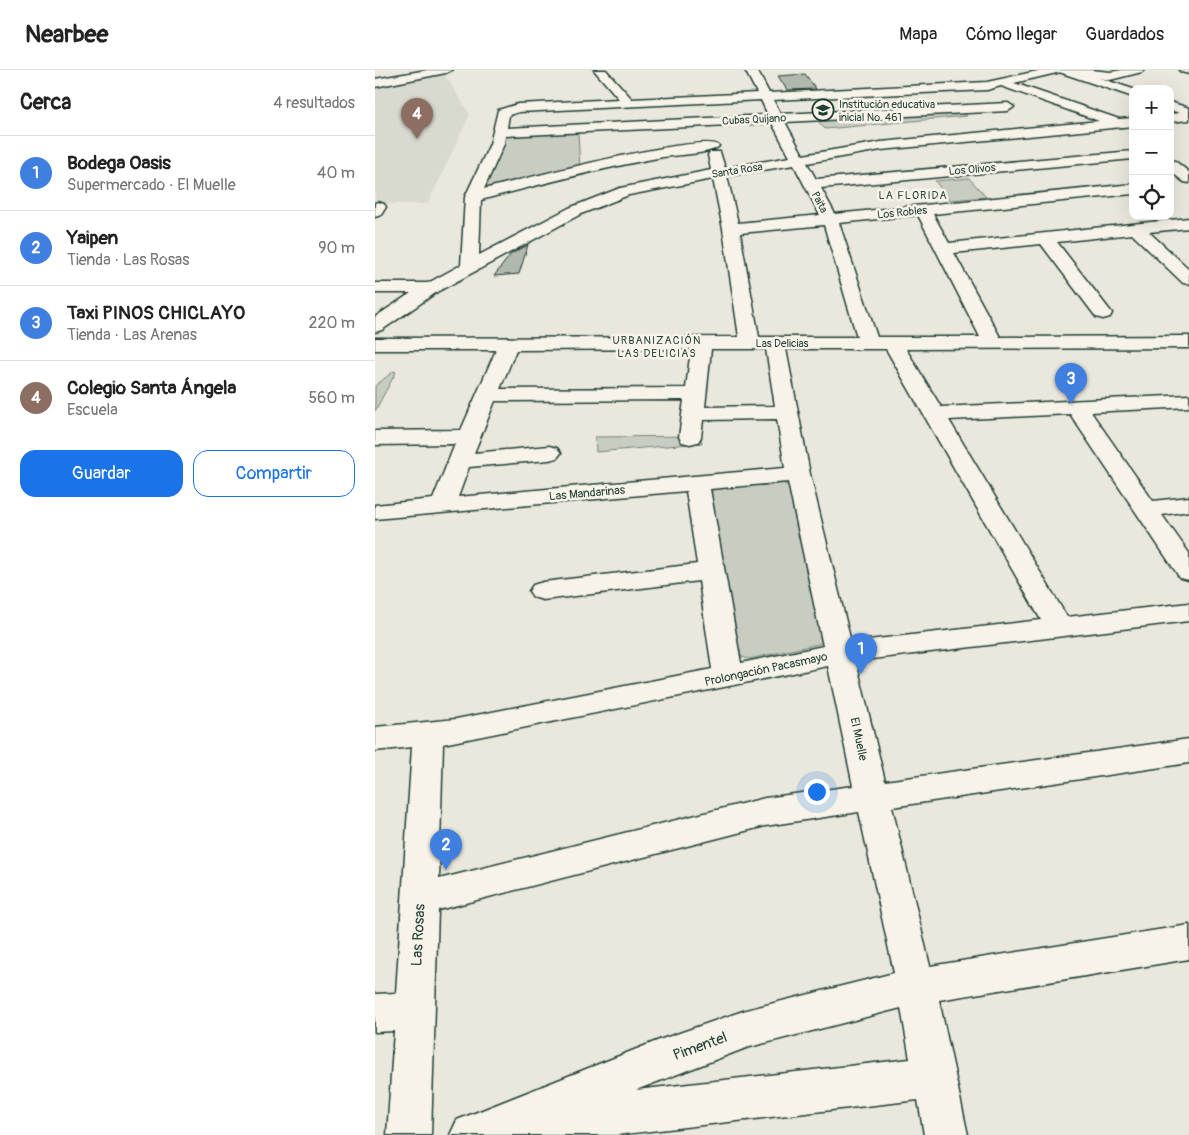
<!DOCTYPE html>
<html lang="es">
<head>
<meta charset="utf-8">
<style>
	body { margin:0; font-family:Pangolin,sans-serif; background:#f2f2f2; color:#222 }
	.controls { position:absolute; right:15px; top:15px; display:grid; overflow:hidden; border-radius:10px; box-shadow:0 5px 20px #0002 }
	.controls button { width:45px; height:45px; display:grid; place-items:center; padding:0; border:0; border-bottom:1px solid #e0e0e0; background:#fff; color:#222; font:25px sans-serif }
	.you { position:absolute; left:441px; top:721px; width:18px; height:18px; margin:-12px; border:4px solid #fff; border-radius:50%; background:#1a73e8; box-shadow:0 0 0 8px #1a73e833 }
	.badge { display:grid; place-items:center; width:32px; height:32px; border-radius:50%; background:#1a73e8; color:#fff; font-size:16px; font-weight:700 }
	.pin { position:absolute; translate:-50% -41px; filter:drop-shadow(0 1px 2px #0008) }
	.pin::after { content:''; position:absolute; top:26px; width:18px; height:15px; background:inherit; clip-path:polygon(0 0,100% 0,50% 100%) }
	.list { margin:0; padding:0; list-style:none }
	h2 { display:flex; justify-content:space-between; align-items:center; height:65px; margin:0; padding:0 20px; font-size:21px }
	h2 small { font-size:16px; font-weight:400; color:#767676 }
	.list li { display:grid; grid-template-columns:32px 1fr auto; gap:15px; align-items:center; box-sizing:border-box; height:75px; padding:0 20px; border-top:1px solid #e0e0e0 }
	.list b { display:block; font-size:19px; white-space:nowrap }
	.list p { margin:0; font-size:16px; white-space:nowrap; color:#767676 }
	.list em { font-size:16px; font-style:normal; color:#767676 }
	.actions { display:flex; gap:10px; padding:15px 20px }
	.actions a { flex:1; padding:11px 0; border:1px solid #1a73e8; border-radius:15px; text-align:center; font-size:18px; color:#1a73e8 }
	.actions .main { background:#1a73e8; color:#fff }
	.icon { flex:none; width:28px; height:28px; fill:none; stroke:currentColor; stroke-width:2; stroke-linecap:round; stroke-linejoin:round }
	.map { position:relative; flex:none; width:814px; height:1065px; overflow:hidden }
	header { display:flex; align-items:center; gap:30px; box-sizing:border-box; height:70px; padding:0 25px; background:#fff; border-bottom:1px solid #e0e0e0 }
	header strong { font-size:24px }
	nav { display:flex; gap:28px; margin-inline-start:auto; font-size:18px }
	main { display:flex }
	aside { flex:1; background:#fff }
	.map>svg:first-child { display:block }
</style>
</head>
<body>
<header>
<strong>Nearbee</strong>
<nav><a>Mapa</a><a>Cómo llegar</a><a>Guardados</a></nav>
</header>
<main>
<aside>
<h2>Cerca<small>4 resultados</small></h2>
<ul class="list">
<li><span class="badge" style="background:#3f7fe0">1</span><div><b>Bodega Oasis</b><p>Supermercado · El Muelle</p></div><em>40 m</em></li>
<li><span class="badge" style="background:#3f7fe0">2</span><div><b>Yaipen</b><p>Tienda · Las Rosas</p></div><em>90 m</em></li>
<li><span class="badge" style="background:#3f7fe0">3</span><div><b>Taxi PINOS CHICLAYO</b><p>Tienda · Las Arenas</p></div><em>220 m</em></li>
<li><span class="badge" style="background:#8d6e63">4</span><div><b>Colegio Santa Ángela</b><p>Escuela</p></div><em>560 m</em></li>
</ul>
<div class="actions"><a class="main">Guardar</a><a>Compartir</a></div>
</aside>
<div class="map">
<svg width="814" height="1065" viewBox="0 0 814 1065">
	<rect width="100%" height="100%" fill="#eae8dd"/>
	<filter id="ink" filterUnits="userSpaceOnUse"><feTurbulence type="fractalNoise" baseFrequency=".02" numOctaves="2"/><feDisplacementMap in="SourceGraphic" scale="10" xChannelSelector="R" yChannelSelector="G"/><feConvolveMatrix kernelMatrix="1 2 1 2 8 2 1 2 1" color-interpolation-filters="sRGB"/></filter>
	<g filter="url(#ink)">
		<!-- built -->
		<path fill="#d9dacf" d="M69,4L95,44L53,134H0V16Z"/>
		<!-- green -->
		<path fill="#c8ccc1" stroke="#74847a" d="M588,43L592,46L450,59L441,49Z
			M196,61L203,63L205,98L107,120L128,67L131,65Z
			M594,108L611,127L575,130L560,111Z
			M19,301L21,302L0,341V316Z
			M326,366L327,373L221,382L220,367Z
			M408,413L415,417L448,573L374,589L364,586L334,425L340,418Z"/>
		<!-- building -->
		<path fill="#b2b8ae" stroke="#1f3d34" d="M430,4L441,19L412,20L403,6Z
			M153,175L144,204L119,206L136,184Z"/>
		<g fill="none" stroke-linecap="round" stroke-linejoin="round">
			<!-- minor casing -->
			<g stroke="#1f3d34" stroke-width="3">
				<path id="minor" d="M52,0H77L71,3L0,17V9Z
					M219,0H231L257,29L382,23L370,0H382L394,23L612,12L667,0H717L735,2L747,0H769L767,2L735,10L693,3L688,0L686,2L639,13L744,49L758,48V56L506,80L432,93L441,109L758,81V89L446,118L460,144L758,114V124L558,144L574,173L814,148V158L774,162L814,199V214L808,213L757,164L682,172L737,243L735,247L728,249L721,247L666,174L579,183L625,267L814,266V278L531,279L566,337L814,325V337L716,342L778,431L814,427V441L787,445L814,483V510L805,508L695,344L574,350L692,547L814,533V551L481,591L510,711L814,669V693L517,737L555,896L814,855V889L564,930L593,1065H549L543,1030L241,1065H75L82,1050L287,969L371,940L519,903L484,742L390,756L63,840L56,1065H12L19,961L0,962V924L21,923L37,677L0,681V657L81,649L337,599L324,511L168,530L158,527L154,521L158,515L168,512L322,494L311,421L0,449V435L58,429L80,374L0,375V361L86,360L121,280H0V268L364,267L348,159L338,109L254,125L206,144L62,222L7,260L0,262V247L36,223H0V213H53L86,195L90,127L115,74L123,40L143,34L244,29ZM626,16L724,51L506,72L428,85L410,52L633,41L639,37L633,33L406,44L398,30L612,20ZM386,30L393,45L132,58L134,45L144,42ZM397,53L415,87L350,98L345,82H335L333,85L336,100L245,118L194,138L104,185L106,130C166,114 227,98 288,87C300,85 338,84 344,76C332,60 137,112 109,119L129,74L130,66ZM419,95L445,145L363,153L352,106ZM543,145L605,267H502L464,153ZM449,155L482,267H384L365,163ZM316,279L311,318L125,319L141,280ZM336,279H391L400,336L330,337ZM411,279H511L666,550L476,572L435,404ZM309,330L304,367L307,372L315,374L323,372L326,367L328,350L402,349L410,398L83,427L94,397L174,390L182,388L186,383L182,378L174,376L99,383L120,331ZM413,412L448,576L366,593L335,419ZM453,596L478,716L390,728L64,809L68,674ZM526,938L535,989L261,1020L371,978Z
					M804,0H814V4L806,2Z
					M814,42V50L795,52V44Z
					M795,90L800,91L814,102V113L809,112L795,101Z
					M3,132L9,134L11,137L6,145L0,147V133Z"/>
			</g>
			<!-- major casing -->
			<g stroke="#1f3d34" stroke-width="3">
				<path id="major" d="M682,0H700L758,19V27L684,2Z
					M795,32L814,38V46L795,40Z"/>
			</g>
			<!-- minor -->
			<use href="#minor" fill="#f7f3e8" fill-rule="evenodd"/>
			<!-- major -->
			<use href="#major" fill="#f7f3e8" fill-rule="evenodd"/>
		</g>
	</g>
	<!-- icons -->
	<defs>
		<g id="school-ring" transform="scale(1.125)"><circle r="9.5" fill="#f7f3e8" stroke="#1f3d34" stroke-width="1.5"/><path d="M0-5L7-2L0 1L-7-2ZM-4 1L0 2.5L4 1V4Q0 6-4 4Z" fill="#1f3d34"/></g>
	</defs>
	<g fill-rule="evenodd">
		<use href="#school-ring" x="448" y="40"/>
	</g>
	<g text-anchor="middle" stroke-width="5" stroke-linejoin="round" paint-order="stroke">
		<!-- far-poi labels -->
		<g font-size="11" fill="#1f3d34" stroke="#f7f3e8" text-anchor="start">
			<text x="464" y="38">Institución educativa<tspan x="464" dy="13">inicial No. 461</tspan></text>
		</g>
		<!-- far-street labels -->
		<g font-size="11" fill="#1f3d34" stroke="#f7f3e8">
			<text transform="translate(379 49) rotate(-3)" y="4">Cubas Quijano</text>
			<text transform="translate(597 99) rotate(-5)" y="4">Los Olivos</text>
			<text transform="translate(362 100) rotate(-9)" y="4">Santa Rosa</text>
			<text transform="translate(445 132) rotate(62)" y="4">Paita</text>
			<text transform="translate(527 142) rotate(-6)" y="4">Los Robles</text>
			<text x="407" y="277">Las Delicias</text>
		</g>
		<!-- far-neighbourhood labels -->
		<g font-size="11" letter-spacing="1" fill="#1f3d34" stroke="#f7f3e8">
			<text x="538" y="129">LA FLORIDA</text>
			<text x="282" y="274">URBANIZACIÓN<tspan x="282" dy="13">LAS DELICIAS</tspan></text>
		</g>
		<!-- street labels -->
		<g font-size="12" fill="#1f3d34" stroke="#f7f3e8">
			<text transform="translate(212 423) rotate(-5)" y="4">Las Mandarinas</text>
			<text transform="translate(391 599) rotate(-12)" y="4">Prolongación Pacasmayo</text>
			<text transform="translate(484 669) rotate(78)" y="4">El Muelle</text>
		</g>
		<!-- near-street labels -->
		<g font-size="15" fill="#1f3d34" stroke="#f7f3e8">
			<text transform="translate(43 865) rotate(-87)" y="5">Las Rosas</text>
			<text transform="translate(325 976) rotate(-20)" y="5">Pimentel</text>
		</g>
	</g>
</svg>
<div class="controls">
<button>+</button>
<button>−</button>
<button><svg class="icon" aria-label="locate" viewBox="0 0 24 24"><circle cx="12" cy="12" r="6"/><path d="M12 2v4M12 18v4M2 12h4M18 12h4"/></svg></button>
</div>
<div class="you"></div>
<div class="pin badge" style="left:486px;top:604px;background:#3f7fe0">1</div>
<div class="pin badge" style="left:71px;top:800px;background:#3f7fe0">2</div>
<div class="pin badge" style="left:696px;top:334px;background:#3f7fe0">3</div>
<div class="pin badge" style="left:42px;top:69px;background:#8d6e63">4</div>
</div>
</main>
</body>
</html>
